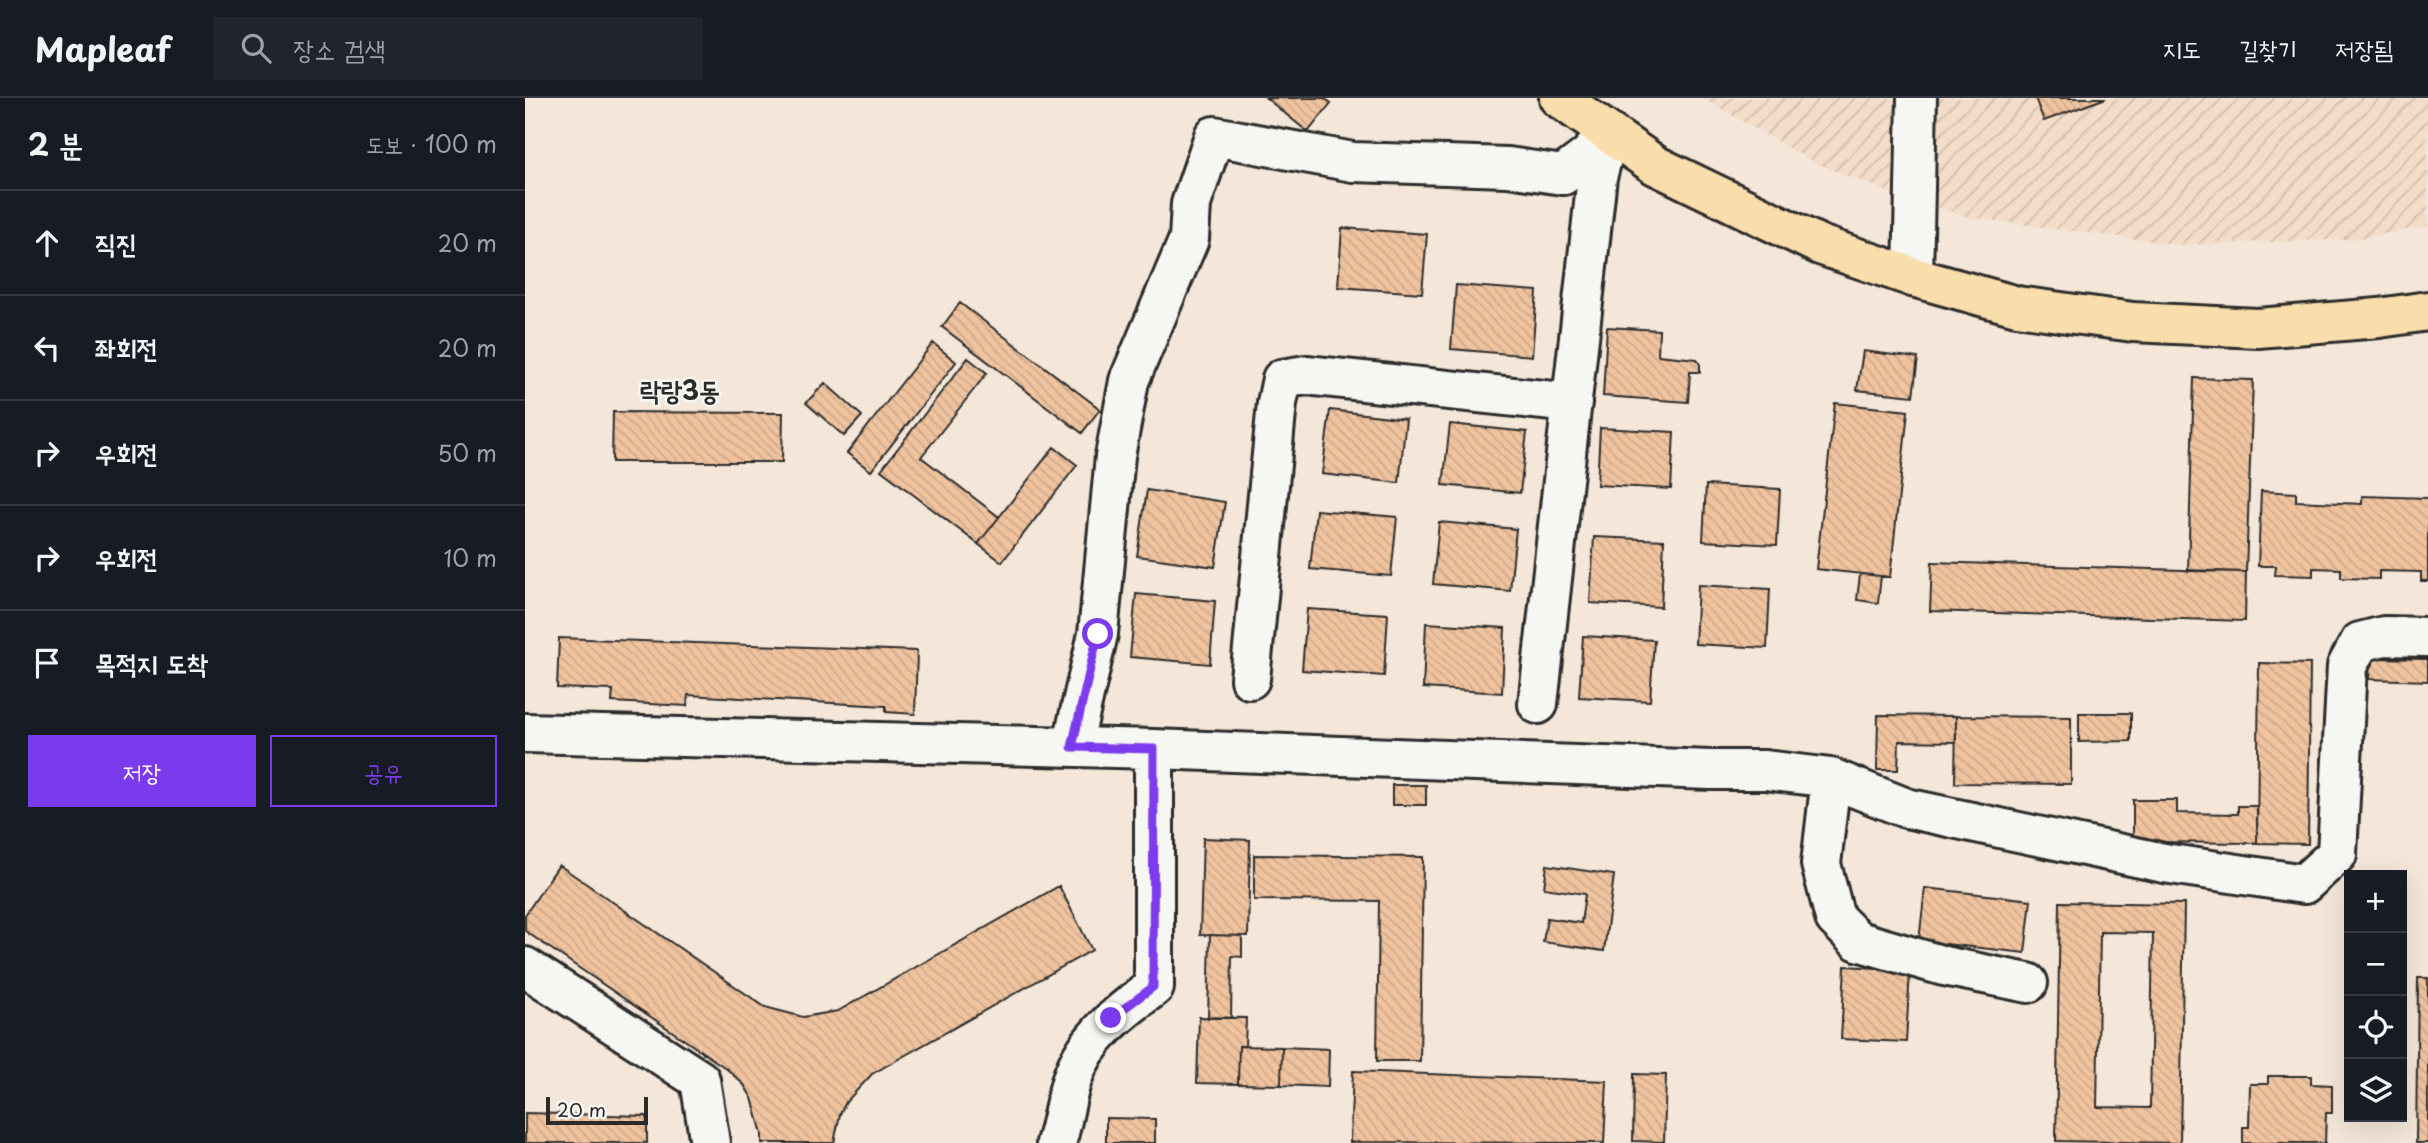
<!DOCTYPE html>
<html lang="ko">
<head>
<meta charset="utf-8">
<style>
	body { margin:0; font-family:"Playpen Sans","Poor Story",sans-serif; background:#20242c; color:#f1f3f6 }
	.controls { position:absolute; right:21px; bottom:21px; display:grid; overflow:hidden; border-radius:0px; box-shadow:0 7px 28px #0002 }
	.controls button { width:63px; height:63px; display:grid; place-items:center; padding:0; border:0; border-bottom:2px solid #363941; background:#171b24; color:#f1f3f6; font:35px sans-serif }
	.scale { position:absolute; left:21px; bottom:18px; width:102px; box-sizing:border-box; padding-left:7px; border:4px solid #2b2b2b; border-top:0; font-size:19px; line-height:24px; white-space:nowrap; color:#2b2b2b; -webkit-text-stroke:5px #f6f6f2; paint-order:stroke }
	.stop { position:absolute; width:21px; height:21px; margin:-16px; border:5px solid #7c3aed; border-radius:50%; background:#fff }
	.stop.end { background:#7c3aed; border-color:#fff; box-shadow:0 2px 7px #0008 }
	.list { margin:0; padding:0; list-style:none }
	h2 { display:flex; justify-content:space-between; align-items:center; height:91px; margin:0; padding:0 28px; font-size:30px }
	h2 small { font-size:23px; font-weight:400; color:#9ea1a6 }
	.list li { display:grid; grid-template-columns:46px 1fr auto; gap:21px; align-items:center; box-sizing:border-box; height:105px; padding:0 28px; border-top:2px solid #363941 }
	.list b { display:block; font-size:26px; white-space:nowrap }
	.list em { font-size:23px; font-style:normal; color:#9ea1a6 }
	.actions { display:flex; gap:14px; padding:21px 28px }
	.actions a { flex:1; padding:16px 0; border:2px solid #7c3aed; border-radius:0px; text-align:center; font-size:24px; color:#7c3aed }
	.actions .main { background:#7c3aed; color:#fff }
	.icon { flex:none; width:38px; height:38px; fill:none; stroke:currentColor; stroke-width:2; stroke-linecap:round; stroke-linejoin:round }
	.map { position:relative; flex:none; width:1903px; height:1045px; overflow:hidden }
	header { display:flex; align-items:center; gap:42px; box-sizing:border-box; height:98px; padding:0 35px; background:#171b24; border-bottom:2px solid #363941 }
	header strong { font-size:33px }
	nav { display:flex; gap:38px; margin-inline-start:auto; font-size:24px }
	.search { width:490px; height:63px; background:#20242c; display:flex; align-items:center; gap:18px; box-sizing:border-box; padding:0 24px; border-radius:0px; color:#9ea1a6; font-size:26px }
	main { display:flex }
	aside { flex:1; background:#171b24 }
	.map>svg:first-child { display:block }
</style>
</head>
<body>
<header>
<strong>Mapleaf</strong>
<div class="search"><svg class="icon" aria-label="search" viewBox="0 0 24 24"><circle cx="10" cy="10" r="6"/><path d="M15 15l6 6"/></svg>장소 검색</div>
<nav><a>지도</a><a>길찾기</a><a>저장됨</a></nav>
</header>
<main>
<aside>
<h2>2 분<small>도보 · 100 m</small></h2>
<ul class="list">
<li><svg class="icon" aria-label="ahead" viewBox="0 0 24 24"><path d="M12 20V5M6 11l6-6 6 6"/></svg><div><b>직진</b></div><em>20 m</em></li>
<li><svg class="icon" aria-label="left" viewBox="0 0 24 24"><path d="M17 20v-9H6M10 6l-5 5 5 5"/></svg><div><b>좌회전</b></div><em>20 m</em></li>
<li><svg class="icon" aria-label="right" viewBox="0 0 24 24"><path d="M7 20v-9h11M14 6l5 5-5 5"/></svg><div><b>우회전</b></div><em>50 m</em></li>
<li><svg class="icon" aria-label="right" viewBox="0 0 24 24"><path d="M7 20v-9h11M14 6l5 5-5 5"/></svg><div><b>우회전</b></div><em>10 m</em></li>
<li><svg class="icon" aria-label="arrive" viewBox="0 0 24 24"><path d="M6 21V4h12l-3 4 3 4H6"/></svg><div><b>목적지 도착</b></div></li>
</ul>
<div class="actions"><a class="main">저장</a><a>공유</a></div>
</aside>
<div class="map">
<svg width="1903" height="1045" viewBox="0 0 1903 1045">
	<defs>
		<pattern id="industrial-furrows" width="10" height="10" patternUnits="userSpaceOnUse" patternTransform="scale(1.75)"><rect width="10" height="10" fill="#f3dcc8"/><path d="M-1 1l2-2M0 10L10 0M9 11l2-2" fill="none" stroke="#d0bdac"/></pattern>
		<pattern id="building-back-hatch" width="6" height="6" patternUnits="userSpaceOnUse" patternTransform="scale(1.75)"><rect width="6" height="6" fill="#f0c39f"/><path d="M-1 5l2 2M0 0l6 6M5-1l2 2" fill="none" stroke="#cea889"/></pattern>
	</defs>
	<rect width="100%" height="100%" fill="#f4e7d9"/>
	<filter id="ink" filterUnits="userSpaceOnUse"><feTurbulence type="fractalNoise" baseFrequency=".0143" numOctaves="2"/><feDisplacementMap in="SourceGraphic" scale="14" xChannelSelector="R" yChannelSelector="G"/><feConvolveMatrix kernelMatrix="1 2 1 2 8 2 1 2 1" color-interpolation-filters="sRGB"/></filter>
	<g filter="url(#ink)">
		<!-- industrial -->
		<path fill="url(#industrial-furrows)" d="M1177,0H1903V128L1829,141L1656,147L1447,120L1369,96L1288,64Z"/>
		<!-- building -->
		<path fill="url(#building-back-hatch)" stroke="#2b2b2b" stroke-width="2" fill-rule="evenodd" d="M741,0H799L806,5L783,34Z
			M1510,0H1581L1519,23Z
			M817,130L902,136L897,195L813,189Z
			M931,187L1012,193L1007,258L926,251Z
			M435,205L575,311L557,335L417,229Z
			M1082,229L1134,232L1133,257L1172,261L1175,267V274H1165L1163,304L1078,298Z
			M408,245L431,264L346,373L322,355Z
			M1338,253L1393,260L1388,298L1332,292Z
			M443,260L462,275L396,359L474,419L453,446L356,372Z
			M1669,280L1728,282L1721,474L1663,473Z
			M300,285L337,318L319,338L281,305Z
			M1310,305L1383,313L1365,479L1291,471Z
			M805,312L881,321L874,385L797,376Z
			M88,314L258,315L257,364H87Z
			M925,326L1002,334L995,395L918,387Z
			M1075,330L1149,334L1146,391L1072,387Z
			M529,349L552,367L477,464L453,446Z
			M1181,387L1255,391L1252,447L1178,443Z
			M622,392L700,404L690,469L612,458Z
			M1736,393L1771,395V403L1837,406V398L1903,400V483H1896V474L1854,473V481L1816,480V471L1788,470V478L1750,477L1751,468H1733Z
			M791,412L872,419L866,478L785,471Z
			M914,424L991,431L985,493L908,486Z
			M1069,439L1139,442L1136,509L1065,505Z
			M1407,464L1721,474L1720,523L1405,513Z
			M1335,476L1356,478L1353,505L1332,502Z
			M1173,487L1245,491L1242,550L1170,546Z
			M611,496L690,503L685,566L605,559Z
			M782,511L863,516L859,578L777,572Z
			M901,525L980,530L977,595L898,590Z
			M1058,538L1129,542L1125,603L1054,599Z
			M34,540L392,553L390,616L361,614V608L163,597L162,608L87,604L88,592L32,590Z
			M1845,560L1903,561V583L1844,581Z
			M1734,565L1785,566L1783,746L1732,745Z
			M1554,615H1606V643L1554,644Z
			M1353,617L1431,618V644L1374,643L1373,672H1352Z
			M1431,618L1546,619V686L1430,685Z
			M867,687H901V707H867Z
			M1608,702H1652V715L1713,716V708H1732V745L1608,744Z
			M678,740L725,742L723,838L675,837Z
			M729,757L898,759L895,963H852L854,803L729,802Z
			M34,767L240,909L278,919L313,913L534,788L567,852L347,976L321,1004L315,1016L309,1045H237V1036L227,1000L219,987L202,971L0,833V817Z
			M1022,767L1089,777L1079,853L1018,844L1022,820L1056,825L1060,796L1019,790Z
			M1400,790L1506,802L1500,855L1394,843Z
			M1535,804L1659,806L1655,1045L1531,1043ZM1575,834L1628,835L1625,1010L1572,1009Z
			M685,837L717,838V859L707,858L706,920H683Z
			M1320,868L1385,872L1381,944L1316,941Z
			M1893,880H1903V1045H1891Z
			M674,919L721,920L720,948H714L713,986L672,985Z
			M714,948L757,949L756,987L713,986Z
			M757,949L804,951L803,989L756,987Z
			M828,973L1082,983L1079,1045L825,1044Z
			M1109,976L1141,977L1139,1044L1108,1043Z
			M1743,978H1786V986L1807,987V1015H1801L1800,1045H1718V1029H1724L1725,986H1743Z
			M0,1015L122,1018V1045H0Z
			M581,1020L630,1021V1045H581Z"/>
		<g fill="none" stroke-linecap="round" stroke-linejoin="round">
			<!-- minor casing -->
			<g stroke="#2b2b2b" stroke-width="44">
				<path id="minor" d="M1388,179L1392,0
					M725,581L752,305L757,281L781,277L1047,305
					M1013,606L1072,79L1084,35
					M0,635L629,651L1186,672H1240L1306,680L1381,710L1639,765L1779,786L1812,756L1822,568L1835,544L1859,538L1903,539
					M547,649L573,536L590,358L604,283L664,141L666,106L689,38L828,64L983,69L1038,77L1063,58L1084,35
					M1306,680L1296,766L1310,820L1333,843L1419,868L1503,885
					M0,869L175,982L185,1045
					M531,1045C538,1024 540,1002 547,981C561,939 595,914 629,889V651"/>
			</g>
			<!-- major casing -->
			<g stroke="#2b2b2b" stroke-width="44">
				<path id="major" d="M1034,0L1130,67L1295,147L1388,179L1492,208L1608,224L1733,230L1854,220L1903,213"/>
			</g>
			<!-- minor -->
			<use href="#minor" stroke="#f6f6f2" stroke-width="38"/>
			<!-- major -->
			<use href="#major" stroke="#f9ddab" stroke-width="38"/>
		</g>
	</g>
	<g fill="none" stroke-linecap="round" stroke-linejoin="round" filter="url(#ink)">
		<!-- route -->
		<path stroke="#7c3aed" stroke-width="9" d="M573,536L547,649L629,651L628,889L586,920"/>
	</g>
	<g text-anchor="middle" stroke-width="5" stroke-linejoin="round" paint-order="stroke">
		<!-- quarter labels -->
		<g font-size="26" font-weight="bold" fill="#2b2b2b" stroke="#f6f6f2">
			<text x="155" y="302">락랑3동</text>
		</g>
	</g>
</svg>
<div class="controls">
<button>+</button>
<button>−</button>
<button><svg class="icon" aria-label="locate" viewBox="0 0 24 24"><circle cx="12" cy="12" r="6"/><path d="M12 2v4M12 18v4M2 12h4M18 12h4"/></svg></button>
<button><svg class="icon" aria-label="layers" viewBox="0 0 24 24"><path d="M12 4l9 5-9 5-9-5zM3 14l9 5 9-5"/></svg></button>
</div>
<div class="scale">20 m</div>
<div class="stop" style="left:573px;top:536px"></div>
<div class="stop end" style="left:586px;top:920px"></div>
</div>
</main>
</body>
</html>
